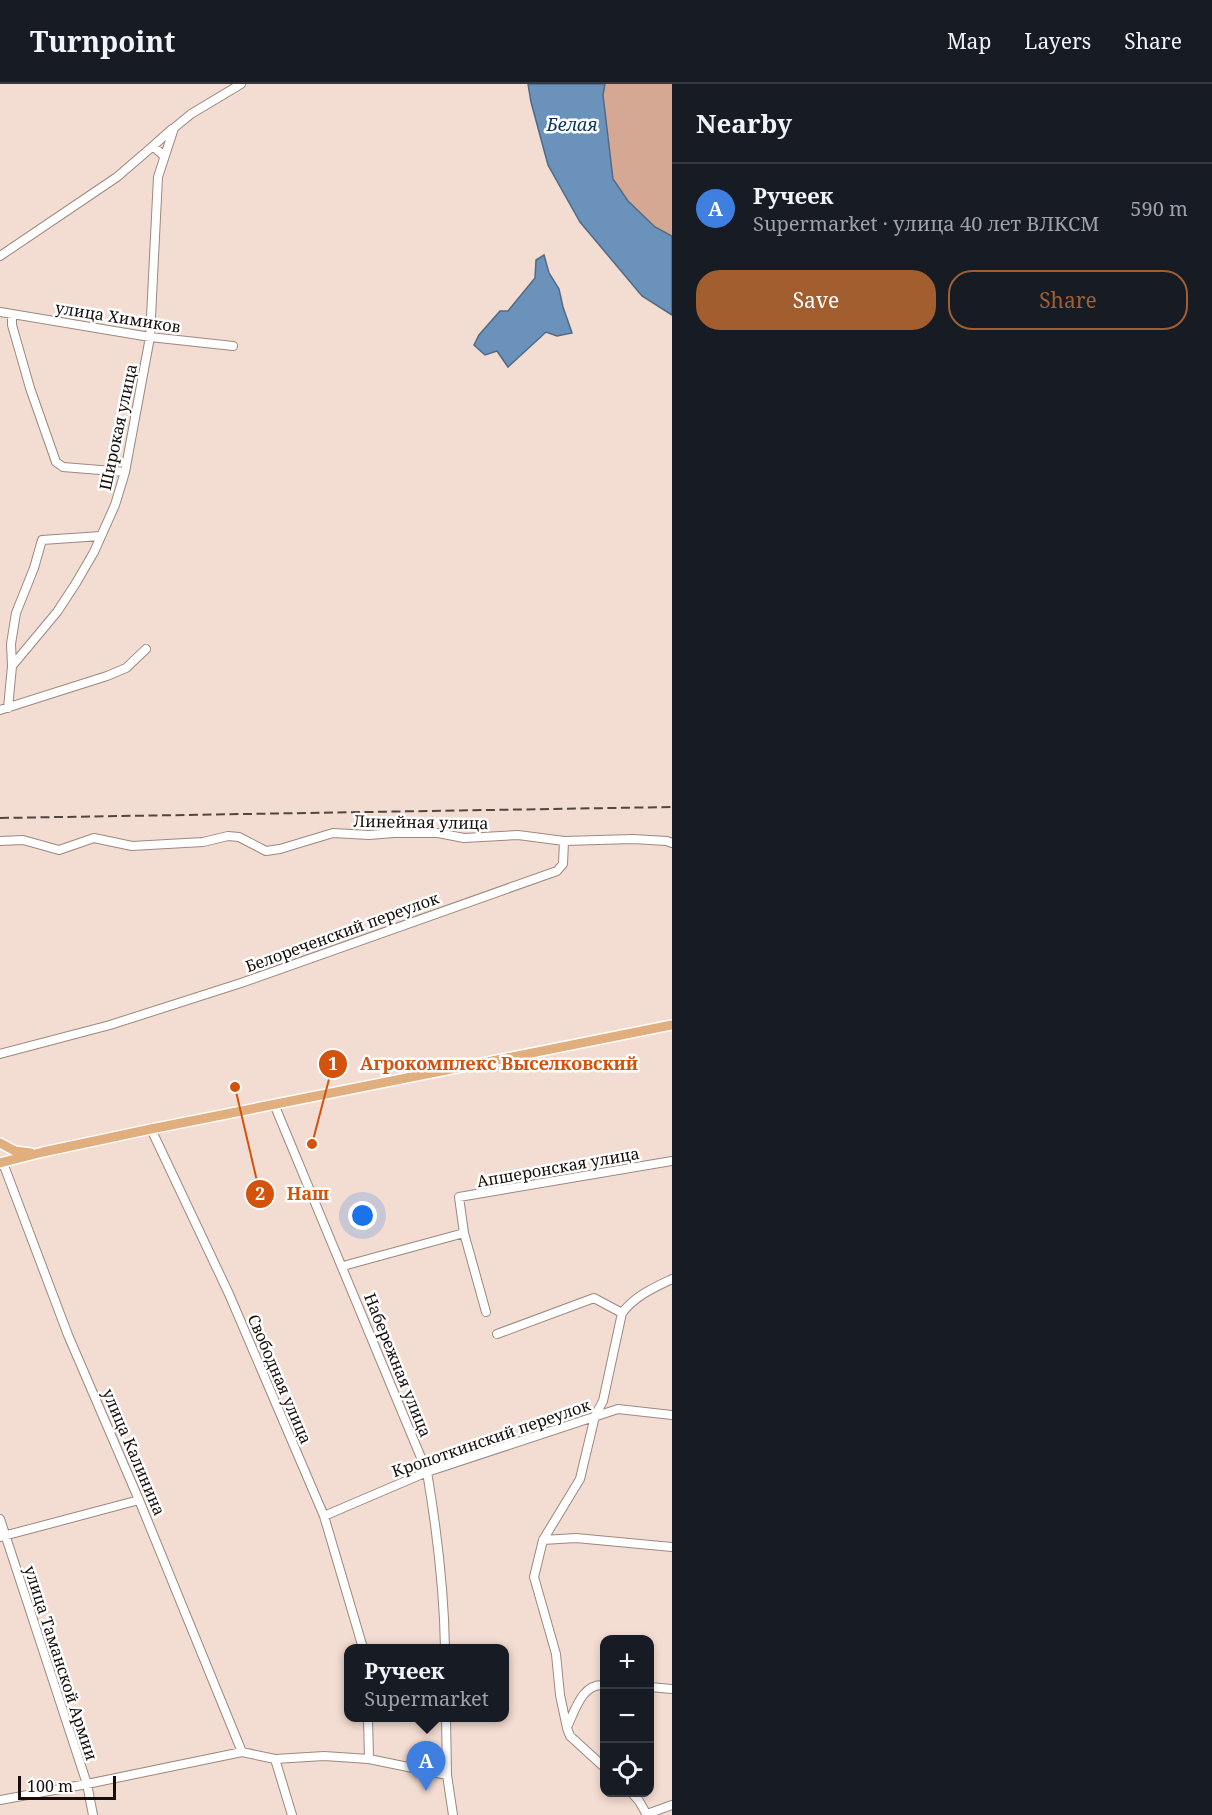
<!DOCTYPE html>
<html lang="en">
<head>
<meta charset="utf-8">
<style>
	body { margin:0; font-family:"Noto Serif",serif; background:#242831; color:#f1f3f6 }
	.controls { position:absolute; right:18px; bottom:18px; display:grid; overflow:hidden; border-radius:12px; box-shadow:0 3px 9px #0003 }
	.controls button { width:54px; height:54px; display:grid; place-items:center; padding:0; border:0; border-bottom:2px solid #363941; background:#171b24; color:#f1f3f6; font:30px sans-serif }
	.scale { position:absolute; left:18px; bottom:15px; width:98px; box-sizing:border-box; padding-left:6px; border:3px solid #160e0b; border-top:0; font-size:16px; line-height:21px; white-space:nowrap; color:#160e0b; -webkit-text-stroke:4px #fff; paint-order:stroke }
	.you { position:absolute; left:363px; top:1132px; width:21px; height:21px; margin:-15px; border:4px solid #fff; border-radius:50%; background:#1a73e8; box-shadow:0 0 0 9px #1a73e833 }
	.badge { display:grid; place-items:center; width:39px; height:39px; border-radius:50%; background:#a35e30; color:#fff; font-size:20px; font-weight:700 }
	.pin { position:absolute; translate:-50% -50px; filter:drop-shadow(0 2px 3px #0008) }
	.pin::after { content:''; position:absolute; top:32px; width:21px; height:18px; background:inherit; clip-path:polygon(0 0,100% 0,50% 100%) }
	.popup { position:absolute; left:344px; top:1560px; width:165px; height:78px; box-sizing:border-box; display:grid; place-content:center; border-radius:12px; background:#171b24; filter:drop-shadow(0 2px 4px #0005); font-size:20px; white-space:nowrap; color:#9ea1a6 }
	.popup b { font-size:22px; color:#f1f3f6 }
	.popup::after { content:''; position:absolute; left:50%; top:100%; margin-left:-12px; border:12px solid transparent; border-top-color:#171b24 }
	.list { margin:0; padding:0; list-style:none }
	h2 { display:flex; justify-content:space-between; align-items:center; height:78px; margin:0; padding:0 24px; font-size:26px }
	h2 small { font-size:20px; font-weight:400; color:#9ea1a6 }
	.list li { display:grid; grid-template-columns:39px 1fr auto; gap:18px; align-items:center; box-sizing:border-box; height:90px; padding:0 24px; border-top:2px solid #363941 }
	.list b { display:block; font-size:22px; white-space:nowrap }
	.list p { margin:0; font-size:20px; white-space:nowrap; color:#9ea1a6 }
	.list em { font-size:20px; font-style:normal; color:#9ea1a6 }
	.actions { display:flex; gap:12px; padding:18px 24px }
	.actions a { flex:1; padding:14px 0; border:2px solid #a35e30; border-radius:24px; text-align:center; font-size:21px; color:#a35e30 }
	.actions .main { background:#a35e30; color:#fff }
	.icon { flex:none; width:33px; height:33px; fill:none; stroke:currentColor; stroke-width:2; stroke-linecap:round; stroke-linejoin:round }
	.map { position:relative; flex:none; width:672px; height:1731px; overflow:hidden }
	header { display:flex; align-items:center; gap:36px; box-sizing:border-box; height:84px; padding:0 30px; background:#171b24; border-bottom:2px solid #363941 }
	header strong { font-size:28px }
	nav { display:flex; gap:33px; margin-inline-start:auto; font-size:21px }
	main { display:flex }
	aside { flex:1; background:#171b24 }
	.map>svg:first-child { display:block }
</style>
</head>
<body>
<header>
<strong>Turnpoint</strong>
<nav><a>Map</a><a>Layers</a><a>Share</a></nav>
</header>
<main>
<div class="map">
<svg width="672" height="1731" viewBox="0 0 672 1731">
	<rect width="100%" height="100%" fill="#f3dcd1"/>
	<!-- green -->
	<path fill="#d5a893" d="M605,0H672V152L655,143L628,117L613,94L603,11Z"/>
	<!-- water -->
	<path fill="#6b92ba" stroke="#526a86" stroke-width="1.5" d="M528,0H605L603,11L613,95L628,117L655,143L672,152V231L642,212L580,138L548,81L531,18Z
		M544,171L549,189L559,205L563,223L572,249L557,252L546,248L508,283L497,267L485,271L474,261L479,251L500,227H508L535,194L536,176Z"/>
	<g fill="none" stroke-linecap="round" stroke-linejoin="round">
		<!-- minor casing -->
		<g stroke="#9d887f" stroke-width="10">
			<path id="minor" d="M153,62L172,45
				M0,172L117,93L153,62L164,72
				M0,228L150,253L233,262
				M12,230V241L30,304L56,378L63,383L125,388
				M12,582L11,560L16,529L34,484L42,456L101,452
				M8,624L12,582L57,528L76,499L94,468L115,421L125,388L150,253L158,93L174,44L191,30L241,0
				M0,626L107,592L126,584L146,565
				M0,757L23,756L59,766L94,754L132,762L203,758L228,752L239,753L266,767L280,765L333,749L369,751L394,749H438L464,754L518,751L564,757L633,755L667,757L672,759
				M0,970L110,941L241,899L557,787L563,780L564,757
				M274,1020L427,1388C437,1447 444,1505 445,1564
				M151,1045L229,1210L324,1432L363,1564
				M3,1079L68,1251L139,1416L242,1668
				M343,1182L464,1149
				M486,1228L464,1149L459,1113L672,1077
				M497,1250L594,1214L622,1229
				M324,1432L427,1388L618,1325L672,1331
				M0,1435L87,1700L93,1731
				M0,1453L139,1416
				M543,1456L576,1454L672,1463
				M650,1603L672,1605
				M368,1634L369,1675
				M446,1634L447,1691L453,1731
				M567,1643C575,1627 582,1599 604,1601
				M275,1675L292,1731
				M604,1683L570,1652L567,1644L560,1611L556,1570L534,1493L543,1456L580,1395L595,1332L603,1317L622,1229C635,1212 653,1204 672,1195
				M631,1708L639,1717L647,1731
				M0,1716L87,1700L242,1668L275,1675L324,1672L369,1675L447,1691
				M647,1730L672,1721"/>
		</g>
		<!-- major casing -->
		<g stroke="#fff" stroke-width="12">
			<path id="major" d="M0,1059L15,1067L31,1069
				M0,1079L43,1068L151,1045L672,941"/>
		</g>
		<!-- minor -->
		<use href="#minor" stroke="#fff" stroke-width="8"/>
		<!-- major -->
		<use href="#major" stroke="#e1ae7e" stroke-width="9"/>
		<!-- rail -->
		<path stroke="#524641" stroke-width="2" stroke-dasharray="9 4.5" stroke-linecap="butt" d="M0,734L672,723"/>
	</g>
	<g text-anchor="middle" stroke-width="5" stroke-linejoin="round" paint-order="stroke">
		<!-- street labels -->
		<g font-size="16" fill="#160e0b" stroke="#fff">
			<text transform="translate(118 233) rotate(9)" y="6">улица Химиков</text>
			<text transform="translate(118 343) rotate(-78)" y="6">Широкая улица</text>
			<text transform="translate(421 738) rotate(1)" y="6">Линейная улица</text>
			<text transform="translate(342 848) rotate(-20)" y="6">Белореченский переулок</text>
			<text transform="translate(558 1083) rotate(-10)" y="6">Апшеронская улица</text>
			<text transform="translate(398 1281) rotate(68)" y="6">Набережная улица</text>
			<text transform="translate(280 1295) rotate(67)" y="6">Свободная улица</text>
			<text transform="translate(491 1354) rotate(-19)" y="6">Кропоткинский переулок</text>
			<text transform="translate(134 1368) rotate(67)" y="6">улица Калинина</text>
			<text transform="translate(61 1579) rotate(72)" y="6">улица Таманской Армии</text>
		</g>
		<!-- water labels -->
		<g font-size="18" font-style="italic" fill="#08355c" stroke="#fff">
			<text x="572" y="47">Белая</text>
		</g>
	</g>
	<!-- callouts -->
	<path fill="none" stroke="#d3520c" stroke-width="2" d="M312 1060L333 980M235 1003L260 1110"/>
	<g fill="#d3520c" stroke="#fff" stroke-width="2">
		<circle cx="312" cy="1060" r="6"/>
		<circle cx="235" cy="1003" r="6"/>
		<circle cx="333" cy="980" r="15"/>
		<circle cx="260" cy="1110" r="15"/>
	</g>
	<g font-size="18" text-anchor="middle" font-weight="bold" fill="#fff">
		<text x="333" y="986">1</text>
		<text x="260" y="1116">2</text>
	</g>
	<g font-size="18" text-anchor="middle" font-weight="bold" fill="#d3520c" stroke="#fff" stroke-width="5" stroke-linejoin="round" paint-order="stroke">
		<text x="499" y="986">Агрокомплекс Выселковский</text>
		<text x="308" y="1116">Наш</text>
	</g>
</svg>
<div class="controls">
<button>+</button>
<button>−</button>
<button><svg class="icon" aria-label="locate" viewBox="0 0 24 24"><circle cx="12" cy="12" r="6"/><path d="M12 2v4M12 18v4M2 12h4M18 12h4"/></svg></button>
</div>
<div class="scale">100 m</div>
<div class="you"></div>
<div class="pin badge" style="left:426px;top:1707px;background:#3f7fe0">A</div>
<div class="popup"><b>Ручеек</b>Supermarket</div>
</div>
<aside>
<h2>Nearby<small></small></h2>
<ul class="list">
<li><span class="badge" style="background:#3f7fe0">A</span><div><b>Ручеек</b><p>Supermarket · улица 40 лет ВЛКСМ</p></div><em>590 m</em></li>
</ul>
<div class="actions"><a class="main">Save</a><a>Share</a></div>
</aside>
</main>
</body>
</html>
